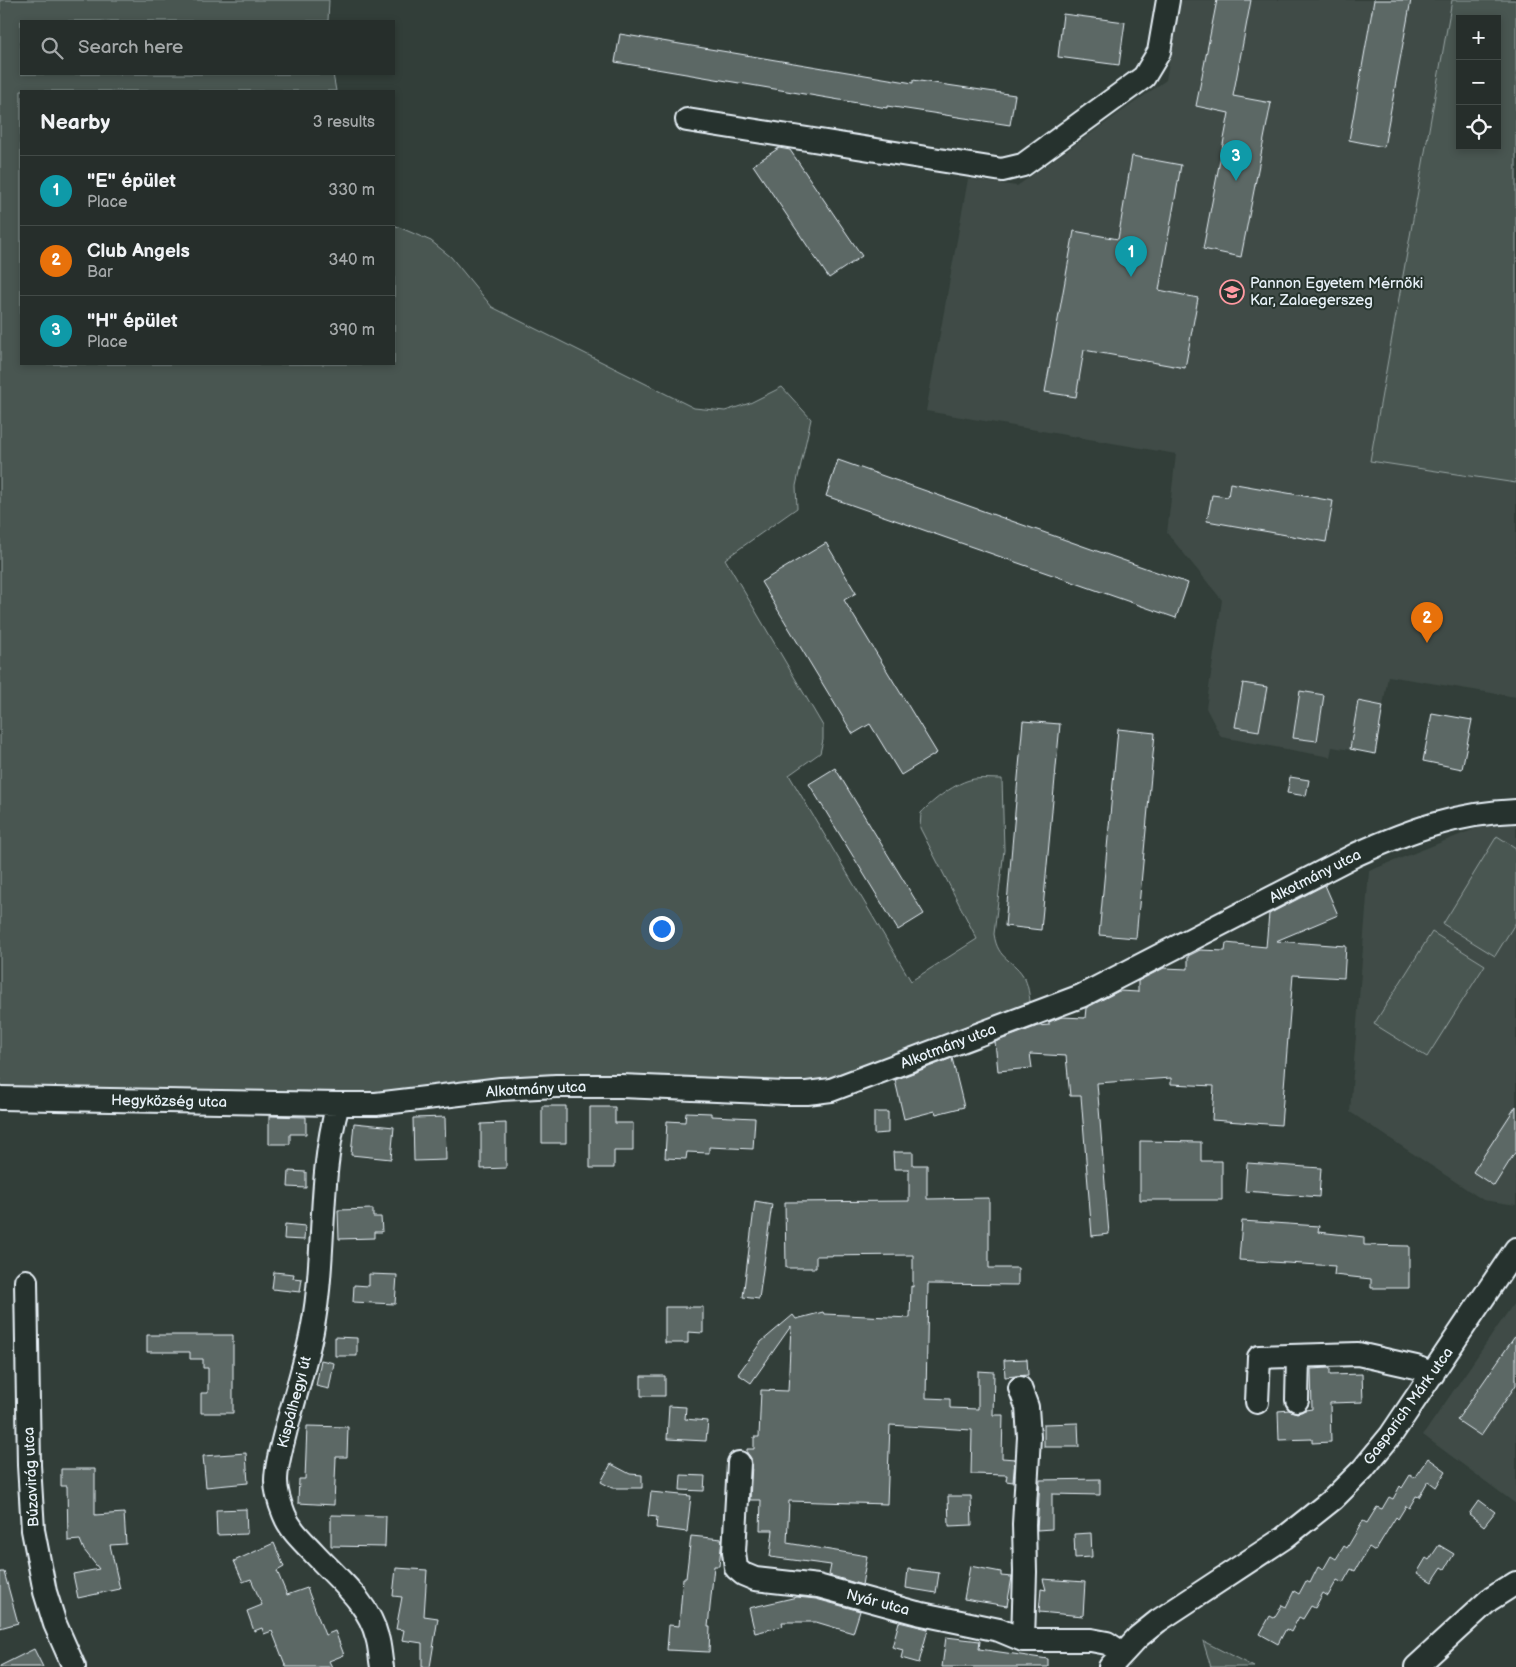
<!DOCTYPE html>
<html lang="en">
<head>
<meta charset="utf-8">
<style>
	body { margin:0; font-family:"Balsamiq Sans",sans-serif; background:#2e3633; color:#f1f3f6 }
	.controls { position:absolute; right:15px; top:15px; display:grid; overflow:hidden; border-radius:0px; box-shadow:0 2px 8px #0003 }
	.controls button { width:45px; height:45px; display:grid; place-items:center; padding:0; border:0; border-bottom:1px solid #424a47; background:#262e2b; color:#f1f3f6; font:25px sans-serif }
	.you { position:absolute; left:661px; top:928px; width:18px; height:18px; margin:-12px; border:4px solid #fff; border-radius:50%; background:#1a73e8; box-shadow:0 0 0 8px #1a73e833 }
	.badge { display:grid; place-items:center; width:32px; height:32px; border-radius:50%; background:#8bbbb9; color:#fff; font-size:16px; font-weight:700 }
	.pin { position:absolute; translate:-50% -41px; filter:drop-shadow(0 1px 2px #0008) }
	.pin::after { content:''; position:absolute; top:26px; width:18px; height:15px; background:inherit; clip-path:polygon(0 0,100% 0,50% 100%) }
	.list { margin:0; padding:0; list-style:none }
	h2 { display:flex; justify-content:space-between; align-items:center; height:65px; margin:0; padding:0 20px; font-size:21px }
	h2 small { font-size:16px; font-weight:400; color:#a4a8a9 }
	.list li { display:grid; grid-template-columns:32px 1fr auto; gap:15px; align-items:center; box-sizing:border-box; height:70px; padding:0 20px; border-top:1px solid #424a47 }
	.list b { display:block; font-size:19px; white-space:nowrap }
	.list p { margin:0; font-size:16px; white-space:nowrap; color:#a4a8a9 }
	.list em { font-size:16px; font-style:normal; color:#a4a8a9 }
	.icon { flex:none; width:28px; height:28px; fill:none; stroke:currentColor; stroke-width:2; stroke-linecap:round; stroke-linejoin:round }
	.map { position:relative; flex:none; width:1516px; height:1667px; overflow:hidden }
	.search { position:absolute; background:#262e2b; box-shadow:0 2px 8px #0003; left:20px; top:20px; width:375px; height:55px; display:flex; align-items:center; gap:12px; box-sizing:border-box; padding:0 18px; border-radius:0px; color:#a4a8a9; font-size:19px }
	.panel { position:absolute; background:#262e2b; box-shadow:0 2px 8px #0003; left:20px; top:90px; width:375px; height:275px; border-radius:0px }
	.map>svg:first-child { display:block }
</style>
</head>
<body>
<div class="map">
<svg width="1516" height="1667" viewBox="0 0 1516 1667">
	<rect width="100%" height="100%" fill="#323e39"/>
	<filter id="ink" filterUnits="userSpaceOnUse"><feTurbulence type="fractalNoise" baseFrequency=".02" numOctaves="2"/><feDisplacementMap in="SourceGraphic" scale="10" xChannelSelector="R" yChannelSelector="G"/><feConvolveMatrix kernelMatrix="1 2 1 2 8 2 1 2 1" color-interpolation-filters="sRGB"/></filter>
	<g filter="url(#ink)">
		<!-- built -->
		<path fill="#3f4b46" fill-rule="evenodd" d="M1179,0H1516V697L1388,676L1375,754L1332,747L1330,757L1221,737L1206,708L1222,600L1167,533L1176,454L926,411L968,179L1017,186L1166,80ZM1460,19H1497V146H1460Z
			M1512,814L1516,815V1205L1483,1200L1350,1112L1369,871Z
			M1516,1300V1504L1423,1435Z"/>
		<!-- green -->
		<path fill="#495651" stroke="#98a4a4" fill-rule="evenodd" d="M0,0H329L328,21H21V74H333L336,91H21V364H394V225L431,241L451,257L492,307L694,408L725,411L750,403L782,387L811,419L796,486L797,508L725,559L823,726V740L820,753L789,775L911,981L977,939L920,828L921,813C933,800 956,782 974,779C983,778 993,779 1002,779L1004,850L994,934C998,962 1014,958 1025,979C1029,988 1030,1001 1031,1011L819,1087L358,1098L0,1094Z
			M1452,0H1516V483L1370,461ZM1460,19H1497V146H1460Z
			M1497,836L1516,848V922L1495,956L1443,924Z
			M1432,932L1485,965L1427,1057L1374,1024Z
			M1203,1641L1254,1667H1211Z"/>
		<!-- building -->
		<path fill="#5c6865" stroke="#e8f1f8" d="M1217,0H1251L1233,96L1271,103L1241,257L1203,249L1229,113L1196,106Z
			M1374,0H1411L1384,147L1349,140Z
			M1063,14L1125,22L1119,65L1058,57Z
			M620,34L913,83V80L1015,95L1010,125L887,106V108L615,62Z
			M779,148L790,150L862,256L829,278L753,165Z
			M1132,156L1181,165L1159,290L1198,298L1185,368L1084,350L1076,397L1045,392L1074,231L1118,239Z
			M838,460L1188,583L1176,618L826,496Z
			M1230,483L1333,501L1326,542L1207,521L1212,495L1228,497Z
			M826,543L856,593L844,600L937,753L901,775L870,724L853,734L761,582Z
			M1243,683L1267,687L1259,731L1235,727Z
			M1300,691L1324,695L1317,741L1293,738Z
			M1358,701L1383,706L1375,754L1350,749Z
			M1432,713L1472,720L1462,769L1423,761Z
			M1023,721L1060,724L1041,930L1005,926Z
			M1118,729L1155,733L1136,938L1099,935Z
			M835,768L924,914L898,930L809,784Z
			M1290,777L1309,780L1306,796L1287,793Z
			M1325,885L1338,915L1276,941L1346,946L1344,978L1293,975L1281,1125L1212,1120L1214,1086L1171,1084V1078L1097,1083L1109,1234L1092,1236L1081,1096H1070L1066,1056L1030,1054L1032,1068L998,1071L995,1042L1038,1026L1049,1025V1022L1062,1017L1085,1018L1086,1008L1119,991L1138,992V981L1164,968L1188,969V956L1200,950L1225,951L1226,943L1266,947L1269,914Z
			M952,1058L964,1107L936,1114L935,1111L904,1119L895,1080Z
			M542,1106H566V1143H542Z
			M1516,1106V1151L1494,1186L1473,1172Z
			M590,1107H615V1123H633V1151H614V1168H590Z
			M686,1112L711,1113V1116L755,1118L753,1149L709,1147V1153L687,1152L686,1159L665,1158L667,1121L685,1122Z
			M874,1112H888V1133L874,1134Z
			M269,1116L306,1117V1134H290V1144H269Z
			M445,1117L446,1160L414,1161L413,1118Z
			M354,1123L394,1127L391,1159L351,1155Z
			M506,1123V1168L481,1169V1124Z
			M1140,1141L1201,1142V1161H1222V1200H1140Z
			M893,1152H913V1165H927V1199L989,1198V1268H1018V1285L928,1284L926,1398L950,1399V1408L978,1409V1371L994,1372L993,1415H1003L1002,1458L1015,1459L1013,1482L1006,1481L1007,1475L971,1474L972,1430L890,1425L887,1504L789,1501L787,1543L867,1556L862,1585L829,1575L831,1565L770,1557L773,1530H760L761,1500H750L752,1464L751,1458L747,1453V1449H754V1437H759L761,1390L788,1391L791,1326L751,1383L738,1374L761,1342L793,1315L796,1319L823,1312L824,1314L910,1318L911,1286L913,1287V1255L816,1256V1268H786L785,1202L909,1201V1169H894Z
			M1247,1163L1321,1168L1319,1197L1245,1191Z
			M289,1171L306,1172V1188L288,1187Z
			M755,1201L772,1204L759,1299L743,1297Z
			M373,1209V1217H381L382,1232H374V1238L339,1239L338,1210Z
			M1242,1221L1319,1226L1318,1232L1364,1237V1245L1409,1246V1288H1371V1279L1334,1275L1335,1266L1239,1260Z
			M285,1224L305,1226L304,1240L284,1239Z
			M274,1272L294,1274L293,1278L302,1279L300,1292L272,1289Z
			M369,1274L397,1275L395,1304L353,1302L354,1285L369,1286Z
			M665,1307H703V1333L688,1332V1343H665Z
			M147,1335H233V1413H201V1393H208V1368H203V1359H190V1352H147Z
			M1516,1335V1385L1481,1436L1457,1420Z
			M335,1337L357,1338V1356H335Z
			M1027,1359L1028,1375L1005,1377L1004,1360Z
			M321,1360L334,1363L329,1389L316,1386Z
			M1330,1368V1375L1362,1374L1363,1402L1330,1403L1331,1442L1312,1443V1439L1279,1440L1278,1411L1289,1410L1297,1413L1305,1410L1312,1409L1311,1369Z
			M641,1376H665V1396H641Z
			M669,1406L686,1407L685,1419L708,1421L706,1441L667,1439Z
			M1078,1423L1079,1447H1044V1424Z
			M307,1426L348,1427L347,1457H336L334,1505L298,1503L299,1479H305Z
			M246,1453L248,1483L206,1487L203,1456Z
			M1428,1458L1446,1471L1436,1487L1428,1481L1419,1497L1416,1496L1409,1508L1406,1506L1398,1519L1396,1517L1375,1551L1369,1547L1355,1571L1351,1569L1343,1583L1337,1580L1328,1596L1323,1593L1315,1608L1311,1606L1303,1619L1299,1617L1291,1632L1286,1629L1278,1644L1260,1634L1270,1616L1274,1618L1282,1605L1286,1607L1294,1591L1299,1594L1306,1581L1310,1583L1318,1567L1323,1570L1331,1556L1336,1559L1344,1546L1347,1548L1363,1521L1367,1523L1377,1507L1382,1509L1389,1497L1393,1499L1400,1486L1402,1488L1410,1475L1414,1478Z
			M611,1464L630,1474L642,1475V1488H612L601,1482Z
			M61,1469H95V1515L124,1513L126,1544L110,1545L120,1589L78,1598L73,1574L99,1569L84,1550L80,1540L68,1541L67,1486H61Z
			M681,1475L705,1476L704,1491L680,1490Z
			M1100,1479V1495L1052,1494V1529L1037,1530L1040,1480Z
			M651,1492L691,1496L687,1532L656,1528L657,1517L648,1516Z
			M948,1496H971L972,1525L949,1526Z
			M1479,1500L1495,1512L1484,1526L1469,1514Z
			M246,1509L247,1534L217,1535L216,1510Z
			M331,1515L386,1516L385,1547L331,1546Z
			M1091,1533L1092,1557L1075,1558L1074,1534Z
			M691,1536L722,1539L719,1566H714L708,1627H710L709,1652L667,1650L669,1625L679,1626L683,1578H686Z
			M274,1543L284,1567L277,1571L287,1595L307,1588L325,1635L335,1631L344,1655L329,1661L332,1667H286L272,1631L264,1634L262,1628L254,1631L247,1611L262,1605L251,1579L243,1582L234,1561Z
			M1439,1545L1454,1554L1445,1569L1442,1567L1432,1582L1417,1573L1426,1558L1429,1560Z
			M970,1566L1001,1572V1576L1012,1577L1007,1606L964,1599Z
			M396,1568L427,1570L424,1616L438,1618L430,1667H422V1643L402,1640L404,1630L396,1629L402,1597L393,1596Z
			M908,1569L939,1573L936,1593L906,1588Z
			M0,1572H4L18,1623L0,1628Z
			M1043,1579L1085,1582L1083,1616L1039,1612L1041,1589L1046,1590Z
			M797,1597L816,1599L860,1611L853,1633L816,1622H782L783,1626L755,1633L749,1608Z
			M899,1622L928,1629L919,1663L901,1658L903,1650L892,1647Z
			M946,1637L980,1641L979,1649L1048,1659V1667H942Z
			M34,1649L43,1667H0V1666Z"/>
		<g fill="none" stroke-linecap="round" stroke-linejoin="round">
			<!-- minor casing -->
			<g stroke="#e8f1f8" stroke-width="26">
				<path id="minor" d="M687,120L1002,170L1023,165L1144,77L1159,52L1168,0
					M0,1098L338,1104H376L501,1089L556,1086H621L785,1093H807L831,1090L1081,996L1357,854C1411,830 1457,813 1516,811
					M338,1104C316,1183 328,1266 309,1345C302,1373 294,1401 286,1429C282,1446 276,1464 276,1481C276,1492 280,1504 284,1514C290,1530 303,1541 314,1553C337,1578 369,1603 377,1637C380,1646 380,1657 382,1667
					M26,1281L29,1465L33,1530L45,1592L55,1624L74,1667
					M1020,1388L1027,1407L1029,1437L1024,1524L1025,1572L1023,1640
					M1297,1400L1298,1356
					M1257,1402L1259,1357L1358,1354L1416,1367L1433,1374
					M739,1463L734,1552L736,1568L743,1574L755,1579L818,1586L917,1613L999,1630L1023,1640H1091L1107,1643L1122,1653
					M1110,1667L1138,1637L1158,1621L1284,1538L1333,1499L1363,1469L1391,1435L1516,1249
					M1416,1667L1489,1600L1516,1583"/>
			</g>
			<!-- minor -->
			<use href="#minor" stroke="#26332d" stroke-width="22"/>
		</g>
	</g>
	<!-- icons -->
	<defs>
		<g id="university-ring" transform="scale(1.25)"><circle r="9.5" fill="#26332d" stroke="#ff9aa2" stroke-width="1.5"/><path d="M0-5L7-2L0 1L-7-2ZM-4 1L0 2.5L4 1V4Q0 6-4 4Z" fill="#ff9aa2"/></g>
	</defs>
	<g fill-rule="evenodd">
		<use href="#university-ring" x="1232" y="292"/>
	</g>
	<g text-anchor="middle" stroke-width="4" stroke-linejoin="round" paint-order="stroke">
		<!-- poi labels -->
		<g font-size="15" fill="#e8f1f8" stroke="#26332d" text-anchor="start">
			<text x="1250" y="288">Pannon Egyetem Mérnöki<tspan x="1250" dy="17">Kar, Zalaegerszeg</tspan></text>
		</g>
		<!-- street labels -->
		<g font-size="15" fill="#e8f1f8" stroke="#26332d">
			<text transform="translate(1315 876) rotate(-27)" y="5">Alkotmány utca</text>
			<text transform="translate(948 1046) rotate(-21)" y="5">Alkotmány utca</text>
			<text transform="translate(536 1089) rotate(-3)" y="5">Alkotmány utca</text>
			<text transform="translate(169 1101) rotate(1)" y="5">Hegyközség utca</text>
			<text transform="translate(294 1402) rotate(-75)" y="5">Kispálhegyi út</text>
			<text transform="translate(1408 1406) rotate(-54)" y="5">Gasparich Márk utca</text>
			<text transform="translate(31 1477) rotate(-93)" y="5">Búzavirág utca</text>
			<text transform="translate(878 1602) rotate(15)" y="5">Nyár utca</text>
		</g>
	</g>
</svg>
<div class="controls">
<button>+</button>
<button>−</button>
<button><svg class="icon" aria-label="locate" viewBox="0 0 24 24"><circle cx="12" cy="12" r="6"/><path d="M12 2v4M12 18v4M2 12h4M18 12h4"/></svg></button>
</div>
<div class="you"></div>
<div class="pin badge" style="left:1131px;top:277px;background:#0f9aa8">1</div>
<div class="pin badge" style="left:1427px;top:643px;background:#e8710a">2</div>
<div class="pin badge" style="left:1236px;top:181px;background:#0f9aa8">3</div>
<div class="search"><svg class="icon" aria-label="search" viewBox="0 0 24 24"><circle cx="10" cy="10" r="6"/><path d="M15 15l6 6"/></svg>Search here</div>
<section class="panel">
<h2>Nearby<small>3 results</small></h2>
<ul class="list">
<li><span class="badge" style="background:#0f9aa8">1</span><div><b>&quot;E&quot; épület</b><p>Place</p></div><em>330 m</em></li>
<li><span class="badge" style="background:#e8710a">2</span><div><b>Club Angels</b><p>Bar</p></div><em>340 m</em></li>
<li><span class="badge" style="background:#0f9aa8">3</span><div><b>&quot;H&quot; épület</b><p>Place</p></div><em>390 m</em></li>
</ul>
</section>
</div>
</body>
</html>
